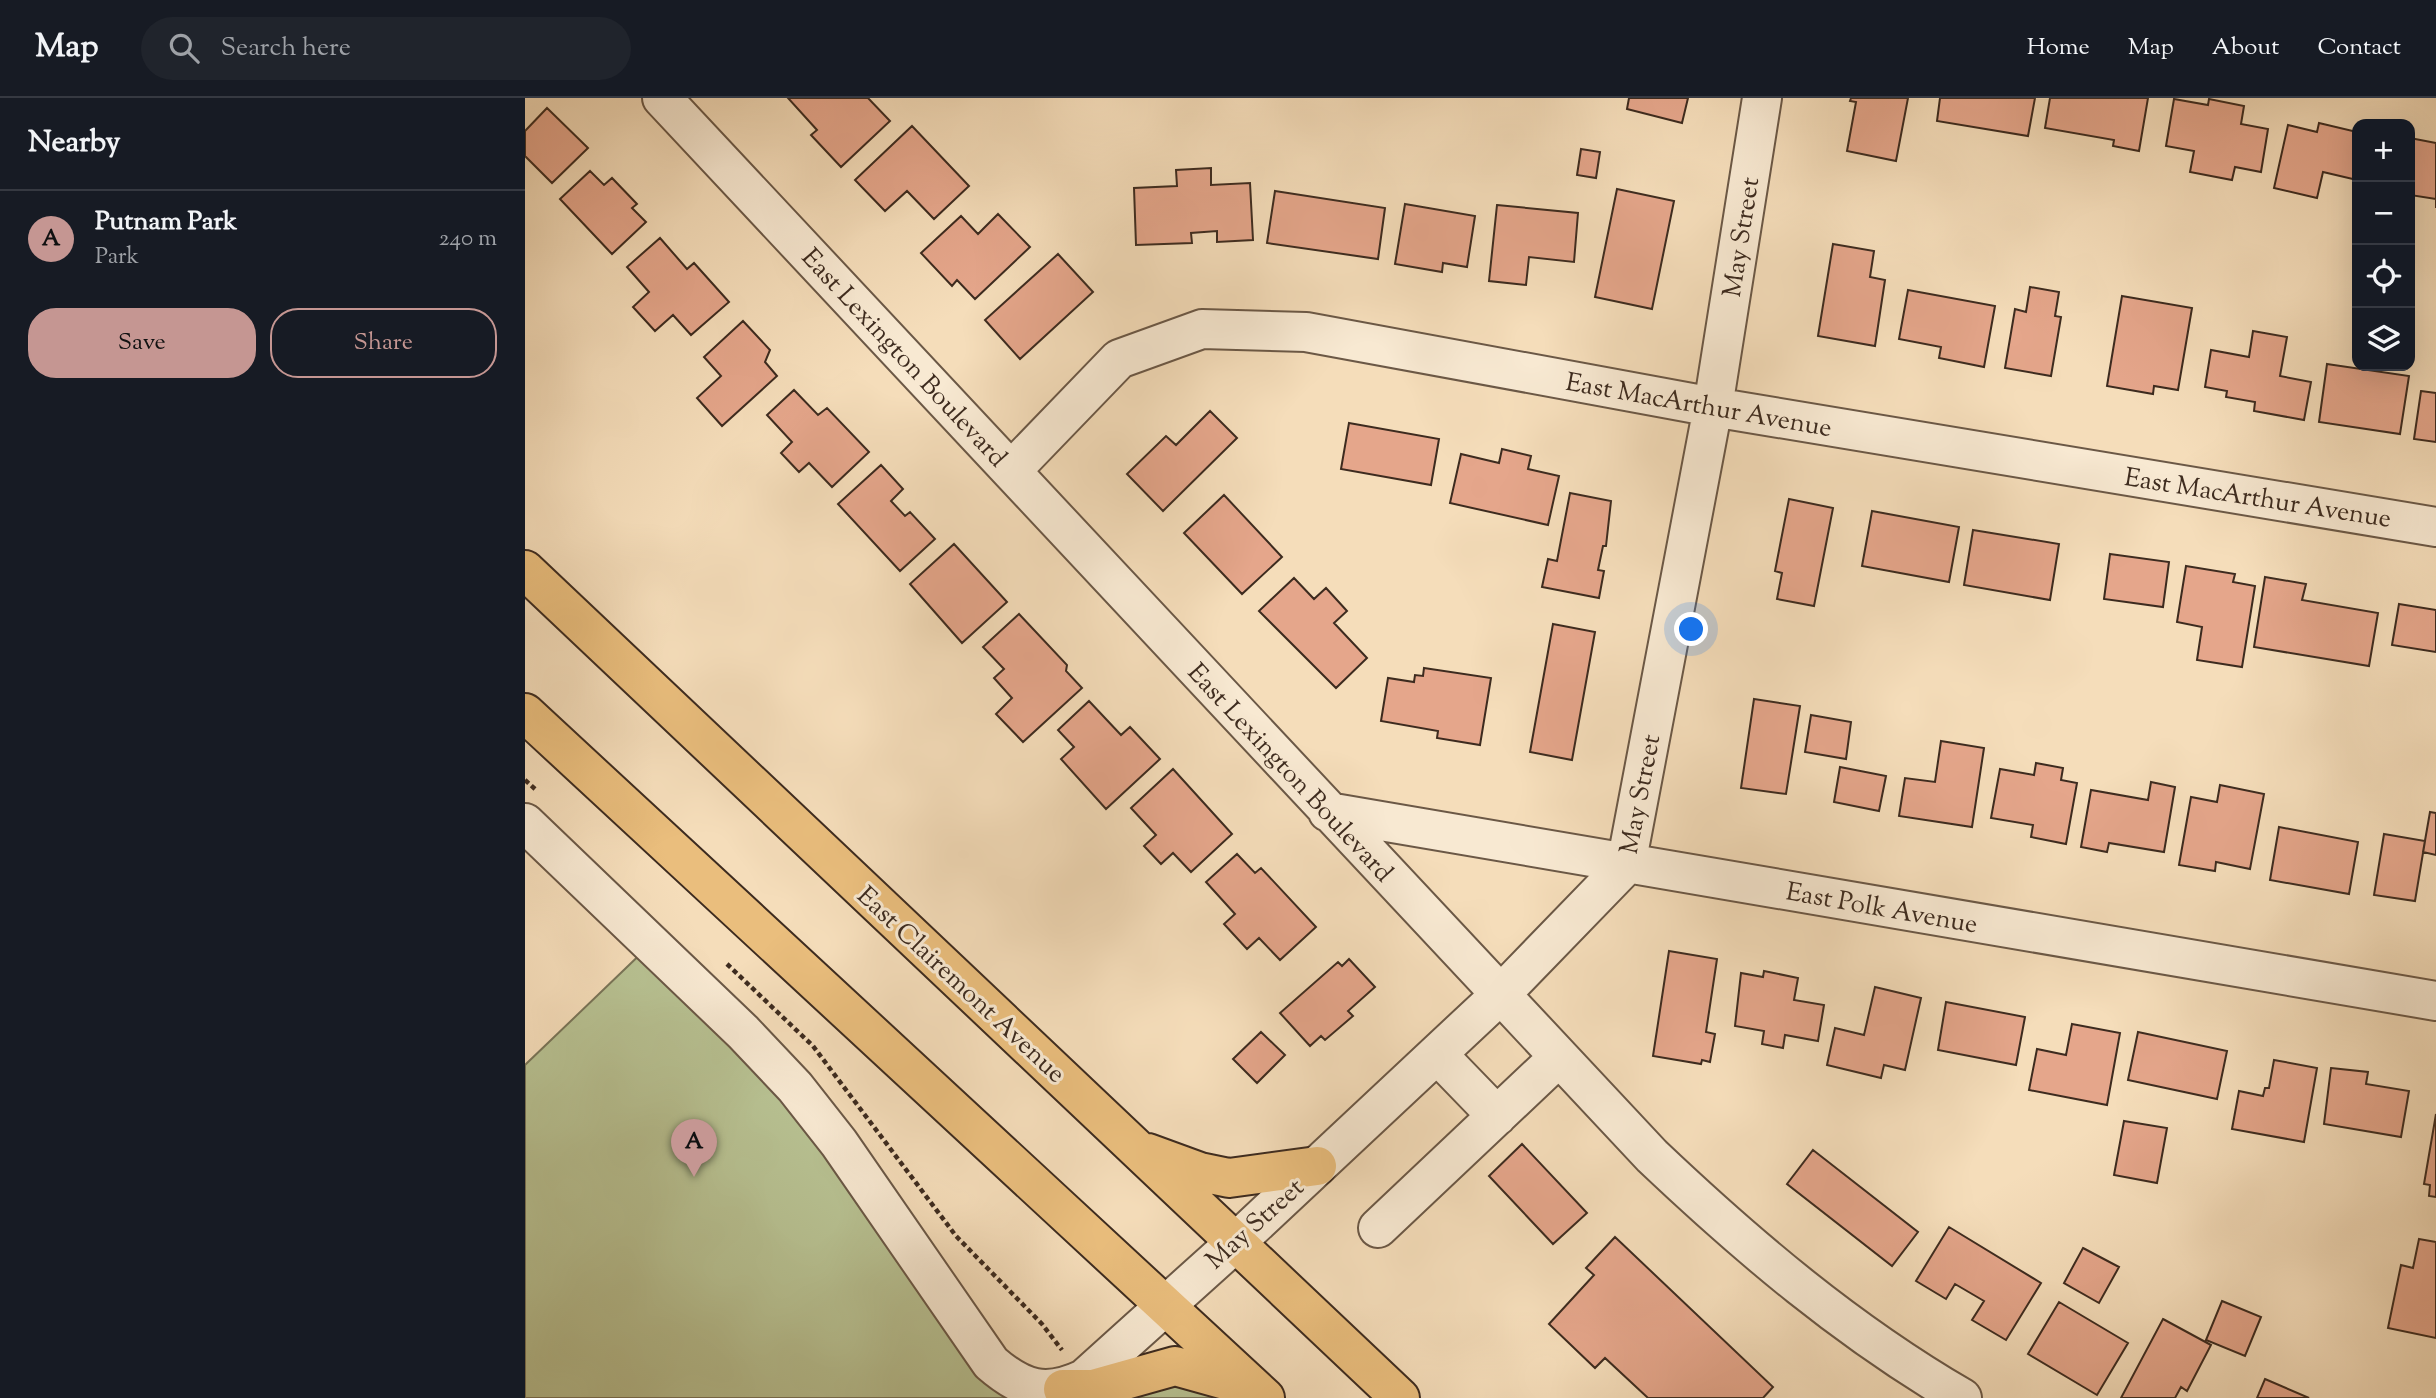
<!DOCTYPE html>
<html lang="en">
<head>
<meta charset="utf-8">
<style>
	body { margin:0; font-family:"Sorts Mill Goudy",serif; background:#20242c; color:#f1f3f6 }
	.controls { position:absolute; right:21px; top:21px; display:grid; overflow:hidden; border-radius:14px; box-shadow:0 7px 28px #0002 }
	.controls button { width:63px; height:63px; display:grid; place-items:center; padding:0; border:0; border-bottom:2px solid #363941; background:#171b24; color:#f1f3f6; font:35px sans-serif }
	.you { position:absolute; left:1167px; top:532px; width:24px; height:24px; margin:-18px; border:5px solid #fff; border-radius:50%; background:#1a73e8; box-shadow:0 0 0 10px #1a73e833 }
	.badge { display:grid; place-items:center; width:46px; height:46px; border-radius:50%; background:#c59692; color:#111; font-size:23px; font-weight:700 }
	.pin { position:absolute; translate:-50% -58px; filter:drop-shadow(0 2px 4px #0008) }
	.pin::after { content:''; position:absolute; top:37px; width:24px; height:21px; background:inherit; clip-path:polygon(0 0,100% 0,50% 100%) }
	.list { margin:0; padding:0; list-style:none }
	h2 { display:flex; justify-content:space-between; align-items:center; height:91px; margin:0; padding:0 28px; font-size:30px }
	h2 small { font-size:23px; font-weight:400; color:#9ea1a6 }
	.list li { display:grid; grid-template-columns:46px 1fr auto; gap:21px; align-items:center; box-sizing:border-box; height:98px; padding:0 28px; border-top:2px solid #363941 }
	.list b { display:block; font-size:26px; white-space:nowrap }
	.list p { margin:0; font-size:23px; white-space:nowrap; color:#9ea1a6 }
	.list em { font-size:23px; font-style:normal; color:#9ea1a6 }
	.actions { display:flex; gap:14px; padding:21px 28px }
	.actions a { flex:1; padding:16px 0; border:2px solid #c59692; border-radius:28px; text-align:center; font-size:24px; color:#c59692 }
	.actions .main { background:#c59692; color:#111 }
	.icon { flex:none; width:38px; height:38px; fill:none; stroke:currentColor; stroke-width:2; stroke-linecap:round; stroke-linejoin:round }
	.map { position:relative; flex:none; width:1911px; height:1300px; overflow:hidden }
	header { display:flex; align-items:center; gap:42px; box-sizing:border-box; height:98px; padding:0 35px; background:#171b24; border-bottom:2px solid #363941 }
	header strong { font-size:33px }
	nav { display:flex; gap:38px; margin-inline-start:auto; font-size:24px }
	.search { width:490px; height:63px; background:#20242c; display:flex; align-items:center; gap:18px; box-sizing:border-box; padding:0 24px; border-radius:38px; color:#9ea1a6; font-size:26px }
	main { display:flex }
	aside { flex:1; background:#171b24 }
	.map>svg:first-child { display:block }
</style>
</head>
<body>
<header>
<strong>Map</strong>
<div class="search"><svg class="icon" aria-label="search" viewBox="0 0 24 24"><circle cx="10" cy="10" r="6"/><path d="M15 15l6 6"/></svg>Search here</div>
<nav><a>Home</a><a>Map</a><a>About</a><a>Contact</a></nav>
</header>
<main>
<aside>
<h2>Nearby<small></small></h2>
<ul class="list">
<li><span class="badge">A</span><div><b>Putnam Park</b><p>Park</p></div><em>240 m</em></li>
</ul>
<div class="actions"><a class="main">Save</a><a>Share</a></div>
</aside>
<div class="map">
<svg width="1911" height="1300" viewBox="0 0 1911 1300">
	<rect width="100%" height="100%" fill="#f5ddba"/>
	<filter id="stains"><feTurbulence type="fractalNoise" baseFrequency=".00286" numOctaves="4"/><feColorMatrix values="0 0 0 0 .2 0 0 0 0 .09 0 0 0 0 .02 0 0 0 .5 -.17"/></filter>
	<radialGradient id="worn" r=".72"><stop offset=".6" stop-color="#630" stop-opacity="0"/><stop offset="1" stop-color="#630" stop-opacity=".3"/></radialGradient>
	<!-- green -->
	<path fill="#b8c293" stroke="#7a7659" stroke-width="2" d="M126,846L218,934L482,1279L650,1268L739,1300H0V967Z"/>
	<!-- building -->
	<path fill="#e5a68b" stroke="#3d2b1f" stroke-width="2" d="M263,0H343L365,23L316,69L286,37L292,32Z
		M1104,0H1163L1157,25L1102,11Z
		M1326,0H1383L1371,63L1322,53L1331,4L1325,3Z
		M1415,0H1510L1503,38L1412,23Z
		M1525,0H1623L1614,53L1588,48L1589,42L1520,30Z
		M1649,1L1683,7L1684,1L1719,8L1716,26L1743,31L1736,74L1710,69L1707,82L1665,74L1669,53L1641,48Z
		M22,10L63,50L27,85L0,58V33Z
		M1794,25L1832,34V82L1798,74L1792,100L1749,90L1763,27L1792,34Z
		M387,28L444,88L409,121L382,93L360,113L330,82Z
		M1885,40L1911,45V110V101L1885,97Z
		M1056,51L1075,54L1071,80L1052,77Z
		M686,70V87L725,85L728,142L692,144V133L666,135L667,145L611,147L609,90L652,88L651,72Z
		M65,73L79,87L87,80L112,106L107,110L121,124L87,156L35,101Z
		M1092,91L1149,103L1127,211L1070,199Z
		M750,93L860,110L853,161L742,145Z
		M880,106L950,118L942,169L918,165L917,174L870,166Z
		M972,107L1053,115L1049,164L1004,159L1001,187L964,183Z
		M473,116L505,149L450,201L432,182L427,188L396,155L436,118L453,136Z
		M135,140L162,171L169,165L204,204L166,237L148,217L130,233L108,209L124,194L102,169Z
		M1308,146L1349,153L1345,179L1360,182L1350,248L1293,238Z
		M533,156L568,194L495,261L460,222Z
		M1505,189L1534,194L1530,218L1536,219L1526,278L1480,270L1490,211L1501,214Z
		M1383,192L1470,208L1459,269L1414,260L1416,249L1374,241Z
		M1597,198L1667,210L1653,292L1629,288L1628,296L1582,288Z
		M218,223L245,252L240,264L252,278L197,328L172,300L196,278L179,259Z
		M1728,233L1762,239L1755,278L1786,284L1779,322L1729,313L1730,304L1701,299L1702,293L1680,289L1686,252L1724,259Z
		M1802,266L1884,278L1875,336L1794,324Z
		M269,292L293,317L302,310L344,354L307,389L284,365L274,374L256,355L267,344L242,317Z
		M1896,293L1911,295V344L1889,341Z
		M685,313L712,340L638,413L602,376L641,338L651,347Z
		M824,325L914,341L906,387L816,371Z
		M977,351L1006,358L1003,371L1034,378L1023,427L925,405L936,356L974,365Z
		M356,367L378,391L366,403L380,418L385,414L410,441L375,473L313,406Z
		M1045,395L1086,403L1081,448H1078L1073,472L1079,473L1074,500L1017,489L1023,461L1032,463Z
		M699,397L757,459L717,496L659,435Z
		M1264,401L1308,410L1289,508L1252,501L1257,475L1250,473Z
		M1347,413L1434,429L1424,484L1337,468Z
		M1448,432L1534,446L1525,502L1439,487Z
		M429,446L482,504L437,545L385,486Z
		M1585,456L1644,464L1638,509L1579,501Z
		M1661,468L1710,476L1708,484L1730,488L1717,569L1672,562L1677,529L1652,524Z
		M1740,479L1781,486L1777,502L1853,515L1844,568L1729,549Z
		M769,480L789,501L801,490L822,513L809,525L842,560L811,590L734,513Z
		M1874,506L1911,512V554L1867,547Z
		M494,516L542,567L541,573L557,590L498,644L471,616L487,600L469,580L479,571L458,549Z
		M1028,526L1070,534L1047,662L1005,654Z
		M899,570L966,580L955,647L912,640L913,633L856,623L863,580L889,584L890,577L898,578Z
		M1229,601L1275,608L1261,696L1216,690Z
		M564,603L596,637L605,629L635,661L581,711L536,661L549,649L533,632Z
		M1286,617L1326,624L1321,661L1280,654Z
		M1416,643L1459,650L1447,729L1374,718L1380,680L1410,684Z
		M1511,665L1538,670L1536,682L1552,685L1541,746L1506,739L1508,727L1466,720L1475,671L1509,677Z
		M1315,669L1361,678L1354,713L1309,704Z
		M648,671L707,736L666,774L648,755L636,766L619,748L631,737L606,710Z
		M1626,684L1650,689L1639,754L1584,745L1582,754L1556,749L1566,692L1623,702Z
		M1695,687L1739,696L1725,771L1691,764L1690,773L1654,767L1666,699L1692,704Z
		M1905,714L1911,715V757L1898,754Z
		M1754,729L1833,744L1824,796L1745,782Z
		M1859,736L1900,743L1890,803L1849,797Z
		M712,756L730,775L736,770L791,829L755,862L734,840L722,851L699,826L710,816L681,784Z
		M1144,853L1192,861L1181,934L1190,936L1185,964L1177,962L1176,966L1128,958Z
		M824,861L850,889L823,913L828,918L800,942L796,938L785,948L755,915L813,864L817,868Z
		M1239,873L1273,880L1269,902L1299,907L1293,943L1260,937L1258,950L1237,946L1239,933L1210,928L1216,875L1238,879Z
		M1350,889L1396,900L1380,972L1359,967L1356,980L1302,967L1310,930L1339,937Z
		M1421,904L1500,919L1491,967L1413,952Z
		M1547,926L1595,935L1582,1007L1504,992L1512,951L1541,957Z
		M736,934L760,957L732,985L708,961Z
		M1613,934L1702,953L1692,1001L1603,982Z
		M1749,962L1792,970L1779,1044L1707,1031L1714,993L1738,998L1740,990H1744Z
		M1806,970L1843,974L1841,986L1884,993L1876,1039L1799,1026Z
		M1911,1016V1099L1904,1098L1905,1087L1899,1086Z
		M1599,1023L1642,1030L1632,1085L1589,1077Z
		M997,1046L1062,1115L1028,1146L964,1078Z
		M1288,1052L1393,1134L1367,1168L1262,1086Z
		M1424,1129L1516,1185L1481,1242L1447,1222L1459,1203L1430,1186L1421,1201L1391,1183Z
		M1090,1139L1248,1289L1238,1300H1123L1080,1260L1070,1270L1024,1226L1069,1177L1061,1170Z
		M1894,1141L1911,1144V1240L1863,1230L1876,1167L1888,1170Z
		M1558,1150L1594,1169L1574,1205L1539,1185Z
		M1697,1203L1736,1219L1720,1258L1681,1242Z
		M1534,1204L1603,1245L1572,1297L1503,1256Z
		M1638,1221L1686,1247L1662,1293L1656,1289L1650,1300H1596Z
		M1740,1281L1784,1300H1732Z"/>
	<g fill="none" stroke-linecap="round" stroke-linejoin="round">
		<!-- minor casing -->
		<g stroke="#6b5846" stroke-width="42">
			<path id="minor" d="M137,0L1127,1058C1223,1149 1322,1233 1437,1300
				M486,373L594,261L677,231L781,234L1188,309L1911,429
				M803,714L1911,903
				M0,725L218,934L270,989L314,1045L466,1265C497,1292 521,1299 559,1281L710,1145L976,896L1101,767L1188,309L1237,0
				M912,956L972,1018
				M853,1130L1034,959"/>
		</g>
		<!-- major casing -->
		<g stroke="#3d2b1f" stroke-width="42">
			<path id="major" d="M0,472L875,1300
				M0,615L740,1300
				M623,1055L675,1074L704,1080L792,1068
				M538,1291H568L650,1268L722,1288"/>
		</g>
		<!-- path -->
		<path stroke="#3d2b1f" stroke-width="4.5" stroke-dasharray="5 3.5" stroke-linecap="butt" d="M0,682L10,691
			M202,866L288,948L431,1138L517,1226L537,1252"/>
		<!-- minor -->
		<use href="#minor" stroke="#f8e9d2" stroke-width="38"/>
		<!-- major -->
		<use href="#major" stroke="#eabe7d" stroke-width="38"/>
	</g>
	<g text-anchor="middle" stroke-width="6" stroke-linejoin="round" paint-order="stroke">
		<!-- street labels -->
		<g font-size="26" fill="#3d2b1f" stroke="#f8e9d2">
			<text transform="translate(1215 139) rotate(-81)" y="9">May Street</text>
			<text transform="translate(380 259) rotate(47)" y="9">East Lexington Boulevard</text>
			<text transform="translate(1174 306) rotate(10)" y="9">East MacArthur Avenue</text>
			<text transform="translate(1733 399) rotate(9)" y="9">East MacArthur Avenue</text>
			<text transform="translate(766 674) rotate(47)" y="9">East Lexington Boulevard</text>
			<text transform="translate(1114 696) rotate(-79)" y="9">May Street</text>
			<text transform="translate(1357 809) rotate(10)" y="9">East Polk Avenue</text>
			<text transform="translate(437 886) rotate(43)" y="9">East Clairemont Avenue</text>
			<text transform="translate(729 1125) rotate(-42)" y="9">May Street</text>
		</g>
	</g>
	<rect width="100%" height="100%" filter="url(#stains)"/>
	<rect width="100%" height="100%" fill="url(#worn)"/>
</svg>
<div class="controls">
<button>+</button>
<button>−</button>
<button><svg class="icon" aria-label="locate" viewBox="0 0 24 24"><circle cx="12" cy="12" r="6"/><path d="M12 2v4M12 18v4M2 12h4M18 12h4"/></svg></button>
<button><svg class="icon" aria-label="layers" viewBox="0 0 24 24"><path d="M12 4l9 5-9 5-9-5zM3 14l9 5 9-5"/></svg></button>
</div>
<div class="you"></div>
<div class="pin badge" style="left:169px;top:1079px">A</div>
</div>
</main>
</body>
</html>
